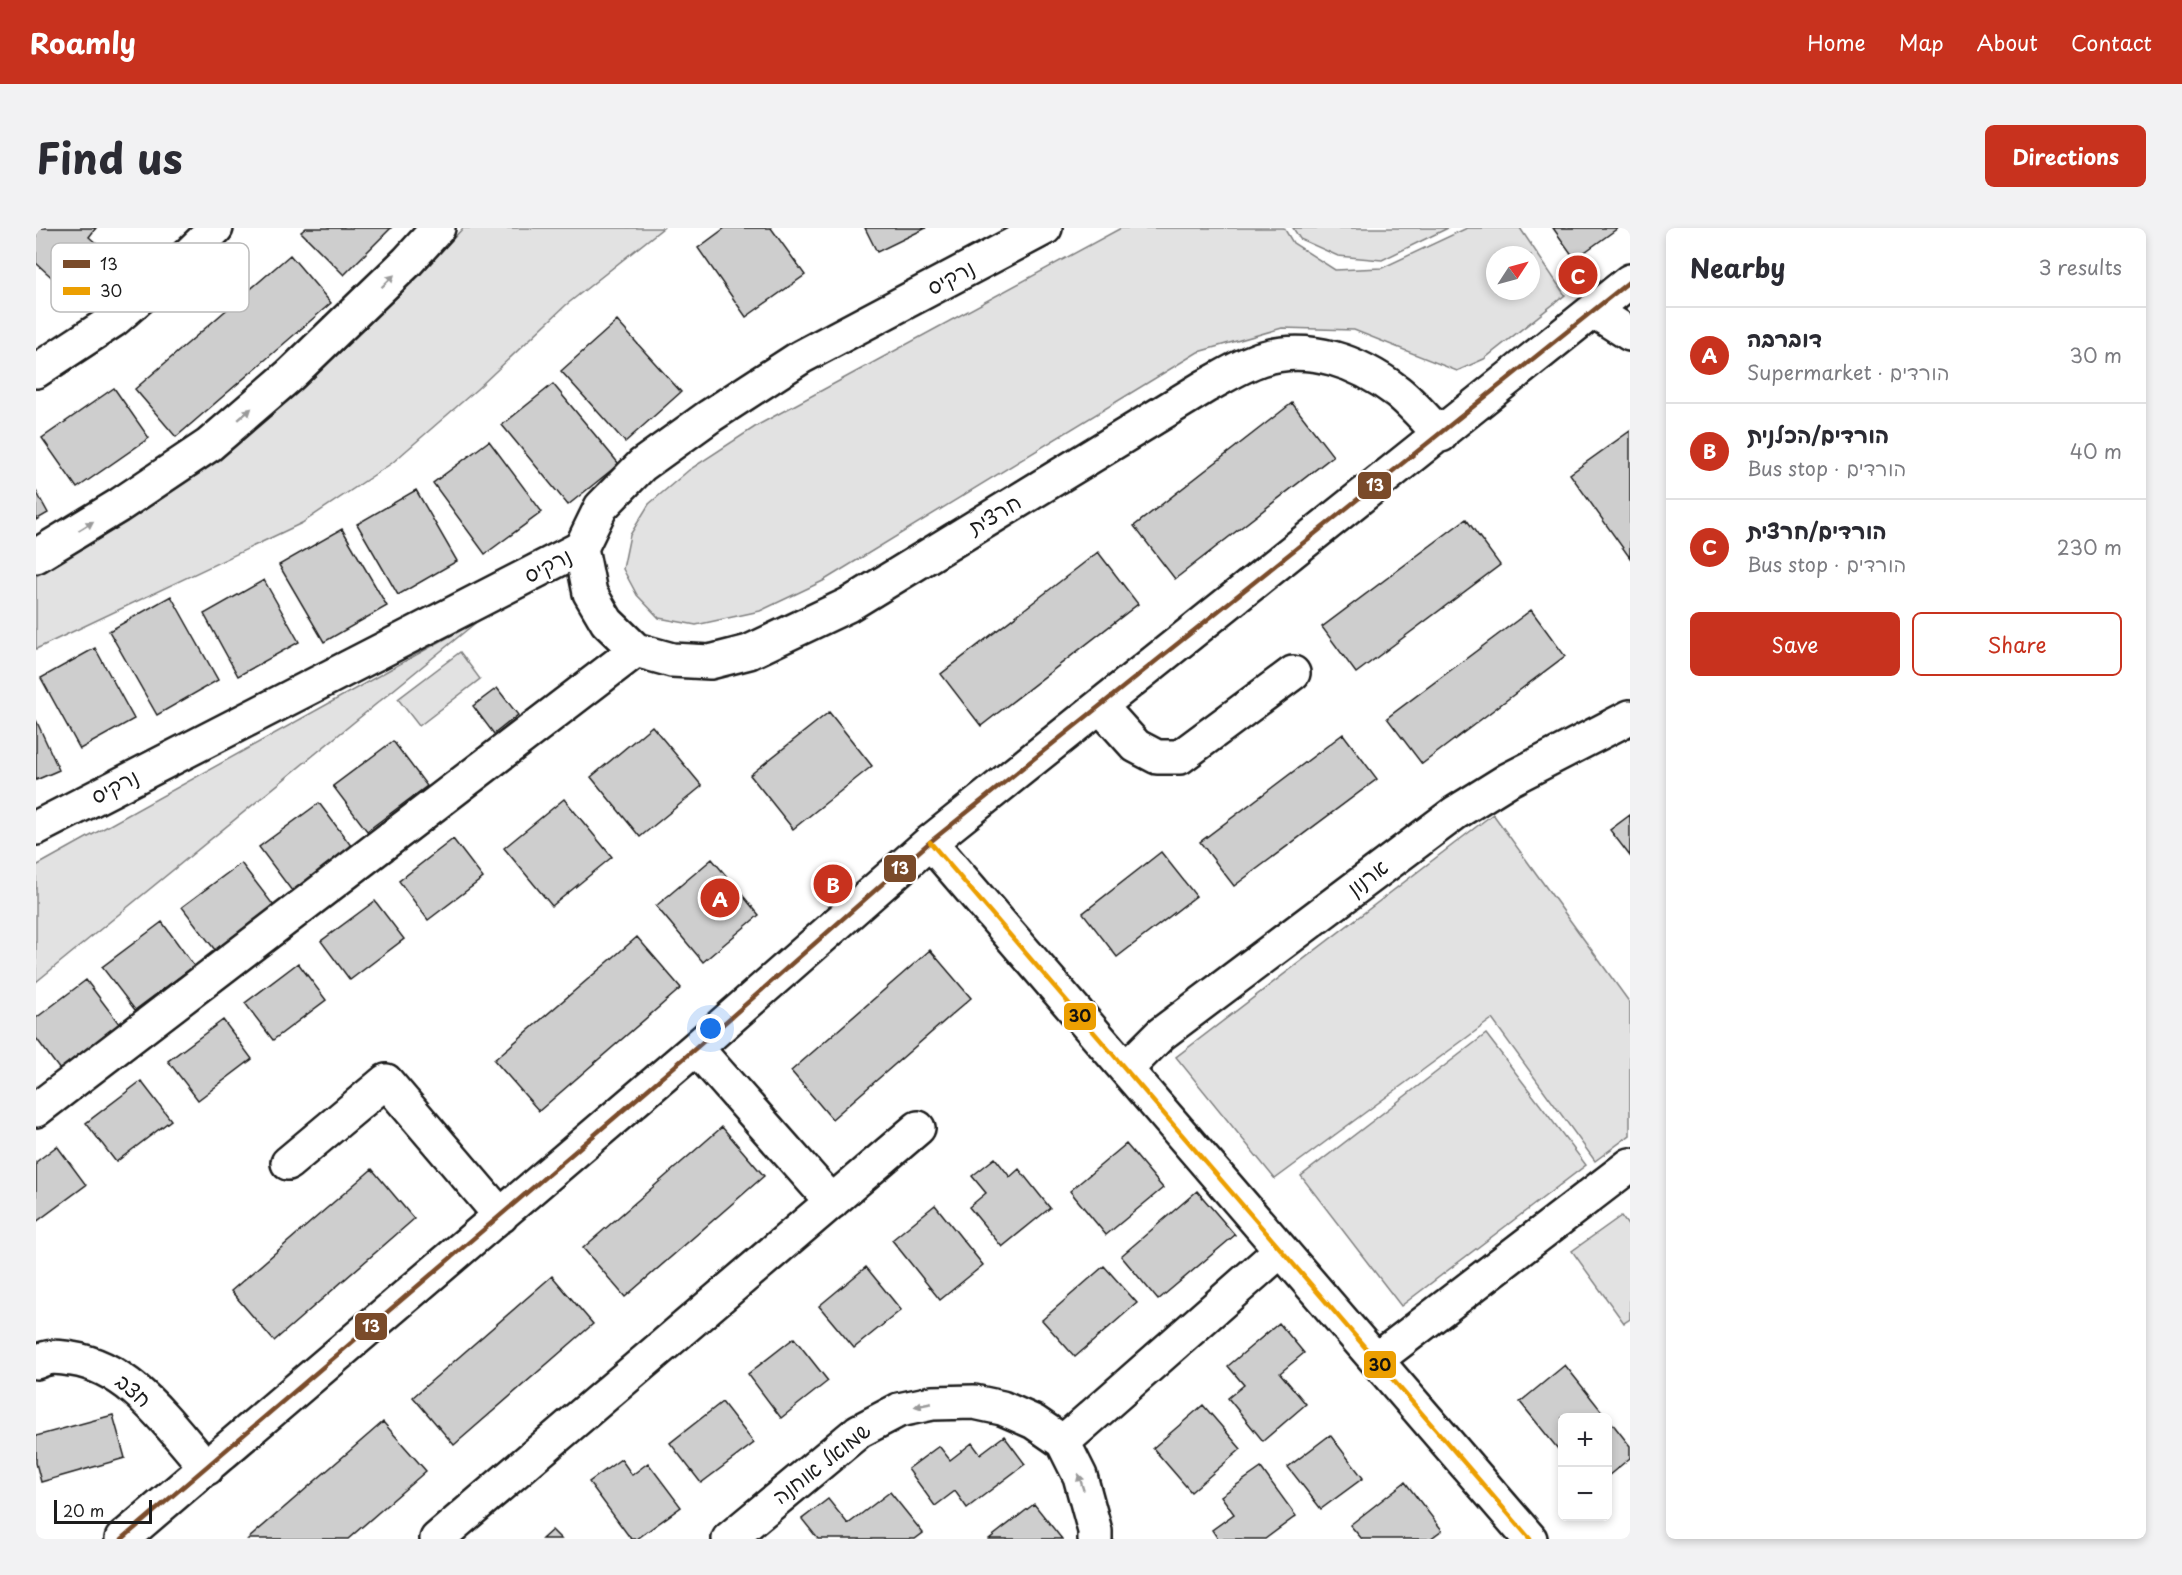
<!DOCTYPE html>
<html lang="en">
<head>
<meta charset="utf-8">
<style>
	body { margin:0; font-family:"Playpen Sans","Playpen Sans Hebrew",sans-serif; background:#f2f2f3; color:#2b2b33 }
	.controls { position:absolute; right:18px; bottom:18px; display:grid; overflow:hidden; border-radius:9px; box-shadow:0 3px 9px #0003 }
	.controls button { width:54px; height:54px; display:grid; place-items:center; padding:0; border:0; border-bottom:2px solid #e1e1e2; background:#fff; color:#2b2b33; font:30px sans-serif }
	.compass { position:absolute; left:1450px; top:18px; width:54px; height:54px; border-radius:50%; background:#fff; box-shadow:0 3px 9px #0003; rotate:54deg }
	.scale { position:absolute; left:18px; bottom:15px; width:98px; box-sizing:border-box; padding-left:6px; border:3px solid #1c1c1c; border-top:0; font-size:16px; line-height:21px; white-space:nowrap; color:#1c1c1c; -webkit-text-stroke:4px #fff; paint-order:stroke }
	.you { position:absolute; left:675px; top:801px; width:21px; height:21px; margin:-15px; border:4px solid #fff; border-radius:50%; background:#1a73e8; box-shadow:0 0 0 9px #1a73e833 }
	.badge { display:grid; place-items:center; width:39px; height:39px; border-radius:50%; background:#c8321e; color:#fff; font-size:20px; font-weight:700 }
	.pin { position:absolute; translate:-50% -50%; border:3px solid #fff; box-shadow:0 2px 6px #0006 }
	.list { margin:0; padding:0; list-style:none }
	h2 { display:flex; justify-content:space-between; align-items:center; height:78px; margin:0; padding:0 24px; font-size:26px }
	h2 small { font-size:20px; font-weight:400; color:#7c7c81 }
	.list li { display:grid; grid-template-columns:39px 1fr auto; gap:18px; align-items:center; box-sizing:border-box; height:96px; padding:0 24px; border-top:2px solid #e1e1e2 }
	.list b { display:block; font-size:22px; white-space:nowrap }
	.list p { margin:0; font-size:20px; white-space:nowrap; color:#7c7c81 }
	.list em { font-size:20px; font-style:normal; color:#7c7c81 }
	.actions { display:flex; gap:12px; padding:18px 24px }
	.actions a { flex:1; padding:14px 0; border:2px solid #c8321e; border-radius:9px; text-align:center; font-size:21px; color:#c8321e }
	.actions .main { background:#c8321e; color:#fff }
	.map { position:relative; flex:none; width:1594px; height:1311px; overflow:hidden; border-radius:9px }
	header { display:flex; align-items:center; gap:36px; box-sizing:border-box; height:84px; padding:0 30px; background:#c8321e; color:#fff }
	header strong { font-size:28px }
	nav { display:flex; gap:33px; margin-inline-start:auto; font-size:21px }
	.intro { display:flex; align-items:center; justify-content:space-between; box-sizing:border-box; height:144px; padding:0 36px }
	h1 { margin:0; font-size:42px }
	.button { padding:15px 27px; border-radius:9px; background:#c8321e; color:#fff; font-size:21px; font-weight:700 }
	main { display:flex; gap:36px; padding:0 36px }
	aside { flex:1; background:#fff; border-radius:9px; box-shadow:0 3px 9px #0003 }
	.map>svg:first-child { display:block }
</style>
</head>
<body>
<header>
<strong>Roamly</strong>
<nav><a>Home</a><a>Map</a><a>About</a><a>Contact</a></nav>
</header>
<div class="intro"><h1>Find us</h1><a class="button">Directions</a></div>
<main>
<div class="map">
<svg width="1594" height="1311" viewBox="0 0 1594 1311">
	<rect width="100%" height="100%" fill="#fff"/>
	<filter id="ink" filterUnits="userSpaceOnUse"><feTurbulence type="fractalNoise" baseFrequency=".0167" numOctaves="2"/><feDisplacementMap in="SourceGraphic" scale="12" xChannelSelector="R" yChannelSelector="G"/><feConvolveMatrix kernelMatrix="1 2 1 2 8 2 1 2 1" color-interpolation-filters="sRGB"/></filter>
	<g filter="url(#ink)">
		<!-- green -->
		<path fill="#e2e2e2" stroke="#7f7f7f" stroke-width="1.5" fill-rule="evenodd" d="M427,0H627L530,77L441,161L356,235L266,295L0,421V348L91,294L184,232L266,161L384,47Z
			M1085,0H1248L1257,15L1299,42L1346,40L1431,0H1484L1529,67L1448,131L1421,143L1318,102L1246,100L1162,124L787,353L724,383L660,397L623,390L601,367L587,341L594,307L613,276L653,242L722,197ZM1459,27H1495V63H1459Z
			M1257,0H1412L1346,32L1302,28L1264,11Z
			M443,392L0,754V638Z
			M424,424L444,451L383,498L362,471Z
			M1457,586L1594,775V907L1559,933L1456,791L1239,951L1140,829Z
			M1450,806L1550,937L1365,1078L1265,948Z
			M1585,988L1594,1000V1091L1588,1095L1536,1023Z"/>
		<!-- building -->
		<path fill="#cecece" stroke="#1c1c1c" stroke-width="1.5" d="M0,0H60L53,9L70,24L33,65L0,35Z
			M270,0H355L308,47L265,4Z
			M689,0H735L769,47L710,89L662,20Z
			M829,0H890L841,24Z
			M1517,0H1582L1539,31Z
			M254,27L295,75L140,209L99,161Z
			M581,93L645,164L589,214L525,143Z
			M517,156L583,236L532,277L466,197Z
			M78,160L113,210L41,260L6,210Z
			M1256,175L1297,228L1139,351L1098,298Z
			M1594,203V330L1534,246Z
			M453,213L506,284L449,326L397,255Z
			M380,262L421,333L362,367L321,296Z
			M0,263L12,285L0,292Z
			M1430,291L1464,337L1320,445L1286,399Z
			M306,301L351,378L288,414L243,337Z
			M1062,324L1102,376L945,498L905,446Z
			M228,352L263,414L202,448L168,386Z
			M135,368L182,452L121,487L73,403Z
			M1495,382L1529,428L1386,536L1351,490Z
			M59,420L98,491L44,521L5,450Z
			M461,460L482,487L458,506L437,478Z
			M793,484L836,538L757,601L714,547Z
			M0,492L23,542L0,552Z
			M616,498L666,558L604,609L555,549Z
			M1307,506L1341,551L1198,658L1164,614Z
			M357,513L391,558L331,603L297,558Z
			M528,571L576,629L516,678L468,620Z
			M283,575L316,619L256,663L223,619Z
			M1594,587V628L1574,602Z
			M417,611L447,650L392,692L363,653Z
			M1125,624L1160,668L1081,729L1047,685Z
			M676,631L723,687L667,734L620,678Z
			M205,635L238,678L179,722L146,679Z
			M339,673L368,711L314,752L285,713Z
			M126,694L158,738L99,782L66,739Z
			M601,709L645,760L503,883L458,832Z
			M894,722L935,770L796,891L755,843Z
			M262,735L290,772L237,812L209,775Z
			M50,752L84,797L24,842L0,810V790Z
			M187,792L216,831L162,872L132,833Z
			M105,853L135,892L80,934L50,895Z
			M686,899L728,948L589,1069L547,1020Z
			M1090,916L1127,960L1070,1007L1034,963Z
			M21,918L50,957L0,994V934Z
			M959,930L974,949L983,941L1014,980L966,1019L933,979L950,965L936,948Z
			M336,941L378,991L238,1113L195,1063Z
			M1161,963L1199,1007L1122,1072L1085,1028Z
			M899,977L947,1037L904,1072L856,1012Z
			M1068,1038L1101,1075L1039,1129L1006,1092Z
			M830,1039L865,1082L818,1120L783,1078Z
			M516,1048L557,1096L418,1217L377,1169Z
			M1243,1095L1268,1125L1244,1145L1270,1176L1227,1213L1192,1170L1208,1157L1192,1138Z
			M758,1110L792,1153L745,1190L712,1146Z
			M1529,1137L1571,1190H1526V1226L1484,1174Z
			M686,1174L718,1215L665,1255L634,1215Z
			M1167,1177L1205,1221L1155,1264L1117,1220Z
			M77,1187L89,1230L5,1254L0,1235V1208Z
			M1572,1190L1594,1218V1230L1572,1248Z
			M347,1194L390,1243L312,1311H212Z
			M1294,1207L1327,1250L1285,1281L1252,1239Z
			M968,1208L989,1236L931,1280L919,1263L899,1278L872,1241L903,1218L914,1232L936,1215L944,1226Z
			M585,1231L596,1247L612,1235L645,1279L601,1311H595L553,1254Z
			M1225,1240L1260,1288L1229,1311H1182L1176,1302L1198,1286L1185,1268Z
			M1369,1254L1406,1302L1394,1311H1326L1314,1297Z
			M854,1264L887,1305L879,1311H782L766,1291L792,1271L812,1296Z
			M998,1276L1026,1311H953Z
			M516,1302L525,1311H506Z"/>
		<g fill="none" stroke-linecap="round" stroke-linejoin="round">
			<!-- minor casing -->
			<g stroke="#1c1c1c" stroke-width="38">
				<path id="minor" d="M1558,83L1594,106
					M0,143L78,92L148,31L180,0
					M545,320L554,365L571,394L600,422L636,432L674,434L713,424L812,377L1170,158C1187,149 1206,137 1224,131C1273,115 1323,134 1362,164C1377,176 1391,193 1405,207
					M0,328L82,278L173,217L254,147L371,34L402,0
					M1064,478L1100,518L1121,529H1144L1257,445
					M0,600L545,320L565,279L606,237L674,188L765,129L1009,0
					M894,614L1494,1311
					M660,820L796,974
					M1090,841L1125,806L1419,585L1472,552L1594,489
					M0,882L600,422
					M252,935L350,853L465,988
					M1340,1132L1594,937
					M0,1134C15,1127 21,1129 36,1131C96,1140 133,1198 171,1240
					M1027,1214L1245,1022
					M86,1311L660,820L894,614L1594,53
					M401,1311L882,900
					M693,1311L823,1203L863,1182L896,1175L938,1174L966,1180L998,1194L1027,1214L1044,1248L1059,1303V1311"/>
			</g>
			<!-- minor -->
			<use href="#minor" stroke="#fff" stroke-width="33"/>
			<!-- bus-1 casing -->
			<g stroke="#fff" stroke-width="9">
				<path id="bus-1" d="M86,1311L660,820L894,614L1594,53"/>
			</g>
			<!-- bus-2 casing -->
			<g stroke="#fff" stroke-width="9">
				<path id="bus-2" d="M894,614L1494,1311"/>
			</g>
			<!-- bus-1 -->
			<use href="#bus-1" stroke="#7a4b2a" stroke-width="4.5"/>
			<!-- bus-2 -->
			<use href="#bus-2" stroke="#ec9f01" stroke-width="4.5"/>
		</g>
		<!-- one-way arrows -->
		<defs><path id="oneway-solid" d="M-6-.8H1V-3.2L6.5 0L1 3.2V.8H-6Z" transform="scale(1.5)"/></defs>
		<g fill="#999">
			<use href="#oneway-solid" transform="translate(352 53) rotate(-44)"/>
			<use href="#oneway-solid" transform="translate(209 186) rotate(-41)"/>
			<use href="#oneway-solid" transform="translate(50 298) rotate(-32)"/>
			<use href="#oneway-solid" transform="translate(887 1177) rotate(169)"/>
			<use href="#oneway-solid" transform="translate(1045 1254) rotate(-107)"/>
		</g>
	</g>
	<g text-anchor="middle" stroke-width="5" stroke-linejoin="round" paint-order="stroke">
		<!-- street labels -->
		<g font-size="21" fill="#1c1c1c" stroke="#fff">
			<text transform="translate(915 50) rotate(-28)" y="7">נרקיס</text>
			<text transform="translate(959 287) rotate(-31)" y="7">חרצית</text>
			<text transform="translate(512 338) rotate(-27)" y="7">נרקיס</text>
			<text transform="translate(79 559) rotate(-27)" y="7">נרקיס</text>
			<text transform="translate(1332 650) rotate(-37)" y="7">ארנון</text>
			<text transform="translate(97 1163) rotate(41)" y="7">חצב</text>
			<text transform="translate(786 1236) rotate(-38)" y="7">שמואל אוחנה</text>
		</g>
	</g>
	<!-- legend -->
	<rect x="15" y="15" width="198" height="69" rx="9" fill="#fff" stroke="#bbb" stroke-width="1.5"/>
	<rect x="27" y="32" width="27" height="8" fill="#7a4b2a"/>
	<rect x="27" y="59" width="27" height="8" fill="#ec9f01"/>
	<g font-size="16" fill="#1c1c1c">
		<text x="64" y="42">13</text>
		<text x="64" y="69">30</text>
	</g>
	<g stroke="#fff" stroke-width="2">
		<rect x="1321" y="243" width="35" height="29" rx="6" fill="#7a4b2a"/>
		<rect x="847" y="626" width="34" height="29" rx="6" fill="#7a4b2a"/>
		<rect x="1027" y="774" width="34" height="29" rx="6" fill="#ec9f01"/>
		<rect x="318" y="1084" width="34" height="29" rx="6" fill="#7a4b2a"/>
		<rect x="1327" y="1122" width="34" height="29" rx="6" fill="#ec9f01"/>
	</g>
	<g font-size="16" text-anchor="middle" font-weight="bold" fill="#fff">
		<text x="1339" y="263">13</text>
		<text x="864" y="646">13</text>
		<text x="335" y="1104">13</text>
	</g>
	<g font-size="16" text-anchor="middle" font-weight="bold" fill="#111">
		<text x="1044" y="794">30</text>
		<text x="1344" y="1143">30</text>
	</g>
</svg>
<div class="controls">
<button>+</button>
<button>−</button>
</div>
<svg class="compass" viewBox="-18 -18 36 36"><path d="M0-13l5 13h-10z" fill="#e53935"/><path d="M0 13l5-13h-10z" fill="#7c7c81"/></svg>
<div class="scale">20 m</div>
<div class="you"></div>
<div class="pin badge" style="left:684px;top:670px">A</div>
<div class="pin badge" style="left:797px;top:656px">B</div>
<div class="pin badge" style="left:1542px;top:47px">C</div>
</div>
<aside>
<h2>Nearby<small>3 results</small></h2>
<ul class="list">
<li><span class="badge">A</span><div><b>דוברבה</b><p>Supermarket · הורדים</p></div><em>30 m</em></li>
<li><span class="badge">B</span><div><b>הורדים/הכלנית</b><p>Bus stop · הורדים</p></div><em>40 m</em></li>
<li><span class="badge">C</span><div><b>הורדים/חרצית</b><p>Bus stop · הורדים</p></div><em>230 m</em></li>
</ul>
<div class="actions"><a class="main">Save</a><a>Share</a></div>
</aside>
</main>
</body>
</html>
